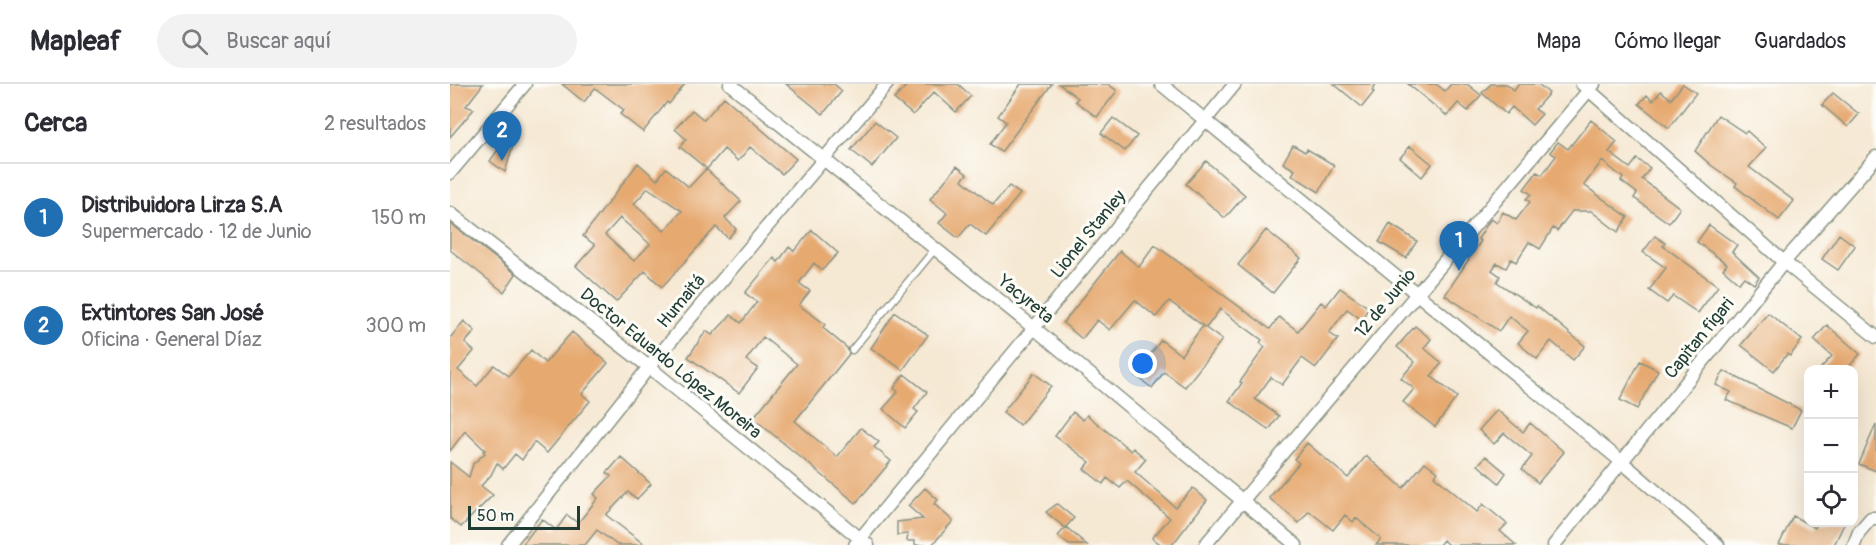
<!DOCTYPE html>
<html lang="es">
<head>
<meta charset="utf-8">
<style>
	body { margin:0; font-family:Pangolin,sans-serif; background:#f2f2f3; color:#2b2b33 }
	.controls { position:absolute; right:18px; bottom:18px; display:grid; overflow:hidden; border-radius:12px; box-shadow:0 6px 24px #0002 }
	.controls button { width:54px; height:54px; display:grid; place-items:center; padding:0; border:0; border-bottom:2px solid #e1e1e2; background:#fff; color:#2b2b33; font:30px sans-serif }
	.scale { position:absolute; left:18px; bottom:15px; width:112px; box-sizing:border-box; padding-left:6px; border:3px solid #1f3d34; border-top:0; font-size:16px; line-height:21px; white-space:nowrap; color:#1f3d34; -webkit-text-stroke:4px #fdfcf7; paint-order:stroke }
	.you { position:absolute; left:693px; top:280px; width:21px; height:21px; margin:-15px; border:4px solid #fff; border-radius:50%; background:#1a73e8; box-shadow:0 0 0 9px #1a73e833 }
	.badge { display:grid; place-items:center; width:39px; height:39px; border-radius:50%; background:#1f6fb2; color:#fff; font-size:20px; font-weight:700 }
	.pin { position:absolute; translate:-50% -50px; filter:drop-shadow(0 2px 3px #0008) }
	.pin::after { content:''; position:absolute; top:32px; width:21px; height:18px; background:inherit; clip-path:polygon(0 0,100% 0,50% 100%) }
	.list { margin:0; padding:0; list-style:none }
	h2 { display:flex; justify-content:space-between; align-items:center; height:78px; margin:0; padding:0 24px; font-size:26px }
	h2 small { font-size:20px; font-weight:400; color:#7c7c81 }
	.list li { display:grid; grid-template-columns:39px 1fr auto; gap:18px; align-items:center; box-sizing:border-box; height:108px; padding:0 24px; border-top:2px solid #e1e1e2 }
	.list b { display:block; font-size:22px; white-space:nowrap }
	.list p { margin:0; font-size:20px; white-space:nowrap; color:#7c7c81 }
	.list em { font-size:20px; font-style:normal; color:#7c7c81 }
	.icon { flex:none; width:33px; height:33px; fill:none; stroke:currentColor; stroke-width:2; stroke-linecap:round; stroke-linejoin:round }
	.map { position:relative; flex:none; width:1426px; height:461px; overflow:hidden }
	header { display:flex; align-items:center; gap:36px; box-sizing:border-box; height:84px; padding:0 30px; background:#fff; border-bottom:2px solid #e1e1e2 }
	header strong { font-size:28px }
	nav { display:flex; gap:33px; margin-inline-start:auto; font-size:21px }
	.search { width:420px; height:54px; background:#f2f2f3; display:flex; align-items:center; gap:15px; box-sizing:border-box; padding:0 21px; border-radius:33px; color:#7c7c81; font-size:22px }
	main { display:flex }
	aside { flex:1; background:#fff }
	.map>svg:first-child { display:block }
</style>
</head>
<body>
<header>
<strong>Mapleaf</strong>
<div class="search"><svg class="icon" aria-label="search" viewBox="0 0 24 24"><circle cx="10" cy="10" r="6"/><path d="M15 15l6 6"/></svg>Buscar aquí</div>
<nav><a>Mapa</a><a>Cómo llegar</a><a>Guardados</a></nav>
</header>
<main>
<aside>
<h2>Cerca<small>2 resultados</small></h2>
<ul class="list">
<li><span class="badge">1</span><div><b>Distribuidora Lirza S.A</b><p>Supermercado · 12 de Junio</p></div><em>150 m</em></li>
<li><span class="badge">2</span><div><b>Extintores San José</b><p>Oficina · General Díaz</p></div><em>300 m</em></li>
</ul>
</aside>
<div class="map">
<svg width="1426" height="461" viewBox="0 0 1426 461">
	<rect width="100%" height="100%" fill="#fdfcf7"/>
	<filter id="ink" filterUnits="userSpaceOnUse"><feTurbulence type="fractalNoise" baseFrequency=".0167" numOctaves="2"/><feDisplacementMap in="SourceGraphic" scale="12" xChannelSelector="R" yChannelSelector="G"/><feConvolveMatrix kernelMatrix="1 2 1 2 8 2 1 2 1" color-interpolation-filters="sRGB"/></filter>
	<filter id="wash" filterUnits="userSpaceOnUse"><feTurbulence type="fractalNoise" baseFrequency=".008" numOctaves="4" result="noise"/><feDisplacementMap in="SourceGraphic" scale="24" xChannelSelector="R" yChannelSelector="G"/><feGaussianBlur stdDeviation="1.35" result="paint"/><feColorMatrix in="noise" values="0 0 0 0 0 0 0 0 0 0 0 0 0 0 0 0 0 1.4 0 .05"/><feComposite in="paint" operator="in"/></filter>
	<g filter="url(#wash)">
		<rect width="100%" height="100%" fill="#f6e9d4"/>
		<g id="blocks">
			<!-- building -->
			<path fill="#e6a96f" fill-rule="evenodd" d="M0,0H33L16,22L24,25L0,53Z
				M112,0H235L219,20L217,18L193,48L170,30L174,26L145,4L134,18Z
				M336,0H384L392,7L373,30Z
				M458,0H508L521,12L506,28L484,8L463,31L444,15Z
				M571,0H602L551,68L540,60L556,38L548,32Z
				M609,0H658L667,7L647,33L625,17L628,14Z
				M884,0H926L922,7L924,8L912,23Z
				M958,0H986L995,7L1001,0H1017L1031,11L1018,27L1008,19L997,32Z
				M1041,0H1057L1064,6L1068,0H1088L1099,9L1085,25L1092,30L1082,41L1062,23L1056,30L1032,9Z
				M1233,0L1246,9L1219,44L1189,20L1197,11L1203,17L1211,7L1221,15Z
				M1383,9L1409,30L1398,43L1372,21Z
				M274,13L346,75L332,90L300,63L288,77L274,65L257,85L230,63L236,55L225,45L242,26L254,36Z
				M1268,31L1295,49L1297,47L1316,64L1299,83L1344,117L1329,136L1285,102L1287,99L1262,82L1245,67Z
				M663,34L687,52L675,67L651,49Z
				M1141,36L1167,58L1159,68L1180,84L1187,75L1200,84L1192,95L1230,124L1219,139L1184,114L1187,109L1171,97L1173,94L1152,77L1134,101L1178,133L1168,148L1141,127H1122L1107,147L1103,144L1090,165L1079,158L1066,178L1061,175L1056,184L1047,179L1042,186L1050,192L1047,198L1086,224L1087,222L1135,262L1123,276L1101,257L1087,275L1068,259L1078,247L1059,232L1049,247L995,211L1031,157L1028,155L1038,139L1041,135L1047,139L1053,128L1066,136L1080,118L1076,115L1081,110L1074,105L1087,88L1092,91L1106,72L1100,68L1108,58L1118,65Z
				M425,37L446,54L422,83L401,66Z
				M56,54L63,62L55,88L40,77Z
				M843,61L855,68L857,65L884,81L869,108L842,91L845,86L833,79Z
				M960,62L982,80L972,93L950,74Z
				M756,77L795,111L775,134L736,100Z
				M188,79L207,96L216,84L239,103L256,85L291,117L275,134L286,145L278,154L266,143L212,203L195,187L166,218L126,182L145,161L133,152ZM198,104L232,127L214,147L184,120ZM170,134L200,160L184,177L155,151Z
				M507,82L517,90L512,96L543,121L559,102L570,110L536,152L520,140L508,154L489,139L497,129L480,115Z
				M0,139L66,190L54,208L0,166Z
				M940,140L967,157L956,174L929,158Z
				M1259,141L1287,161L1282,168L1309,193L1304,200L1294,193L1289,199L1273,185L1277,180L1247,158Z
				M362,146L388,169L372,186L364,179L349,199L360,207L349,221L375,240L373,244L397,264L399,270L345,337L387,373L411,344L429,358L424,363L441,377L406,419L303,334L347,280L313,253L296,276L308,284L289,309L238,273L256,247L262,251L281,231L291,239L307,218L295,209L324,174L328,178L339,163L344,167Z
				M816,146L851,174L823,209L788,181Z
				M1389,150L1405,162L1388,186L1372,175Z
				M1205,152L1215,159L1213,162L1268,202L1248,229L1223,212L1217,219L1199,206L1216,184L1193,168Z
				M705,161L820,245L829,233L848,247L871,218L876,222L890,204L919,224L911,235L897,225L879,249L888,255L866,284L852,274L832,301L821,293L805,315L829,332L819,346L779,317L792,299L790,298L815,263L810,259L812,256L770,225L756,244L719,217L706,233L685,216L660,246L647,236L632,255L613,239L670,167L689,183Z
				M445,228L478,251L453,286L421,264Z
				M1318,229L1352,256L1340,272L1337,270L1324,287L1291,261Z
				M14,237L25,247L15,259L24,267L8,286L27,302L44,281L59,292L81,266L95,279L122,248L158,279L132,310L140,317L97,369L84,358L72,376L65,370L53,385L47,379L41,391L31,402L43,411L11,443L0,434V378L19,393L23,380L35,369L33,367L35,366L15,347L0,367V254Z
				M1377,241L1410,270L1397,285H1370L1382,272L1364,256Z
				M753,242L772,256L735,303L714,288L702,304L685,291L711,256L731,271Z
				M965,242L981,255L974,264L992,279L981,292L1007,313L985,343L953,318L964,305L951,294L965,278L947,263Z
				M1190,277L1208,286L1187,325L1170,316Z
				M1274,287L1351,326L1342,344L1276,316L1281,308L1266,301Z
				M584,289L601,302L570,341L553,328Z
				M454,290L477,308L464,325L468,328L455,344L433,325L448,308L444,304Z
				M1047,326L1073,348L1080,339L1114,368L1088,399L1072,385L1082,372L1054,349L1044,360L1029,346Z
				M623,328L633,336L637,331L681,367L683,364L696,375L685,388L725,423L743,404L757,416L722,461H712L702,454L720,434L677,397L670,404L657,394L653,400L634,385L640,378L605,352Z
				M1426,340V387L1409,380Z
				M857,359L898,394L916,372L953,404L975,378L988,388L984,392L1027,428L1033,420L1057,440L1050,447L1066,461H998L993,456L989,461H926L931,455L906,434L903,438L895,431L883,446L859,427L849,439L819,414L849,379L844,375Z
				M1036,372L1056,389L1049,399L1028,381Z
				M171,373L201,400L187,415L178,408L156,431L195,461H167L147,446L135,461H72L92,435L106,446L117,431L128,439L148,414L144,410L161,392L157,389Z
				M475,404L488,416L484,420L503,437L482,461H465V457H457L458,450L447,451V438L473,435L458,422Z
				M607,420L624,434L615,444L596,428Z
				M1343,432L1365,444L1368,438H1395L1384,461H1329Z
				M616,443L637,461H619L608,452Z"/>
		</g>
	</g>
	<g filter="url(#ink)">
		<use href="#blocks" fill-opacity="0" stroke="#8a9384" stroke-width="1.5"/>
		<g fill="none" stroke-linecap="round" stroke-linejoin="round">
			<!-- lane casing -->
			<g stroke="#8a9384" stroke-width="9">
				<path id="lane" d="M402,266L485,165"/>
			</g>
			<!-- street casing -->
			<g stroke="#8a9384" stroke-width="15">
				<path id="street" d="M280,0L584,244L846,461
					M711,0L1172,378L1268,461
					M1132,0L1334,178L1426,253
					M0,89L75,0
					M0,129L199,283L418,461
					M58,461L199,283L437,0
					M405,461L785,0
					M755,461L1144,0
					M1104,461L1334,178L1426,73
					M1404,461L1409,448L1421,434H1426"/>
			</g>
			<!-- lane -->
			<use href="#lane" stroke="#fff" stroke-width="6"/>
			<!-- street -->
			<use href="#street" stroke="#fff" stroke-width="12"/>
		</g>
	</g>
	<g text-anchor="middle" stroke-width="6" stroke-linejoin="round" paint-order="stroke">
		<!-- street labels -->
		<g font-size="18" fill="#1f3d34" stroke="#fdfcf7">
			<text transform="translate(638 150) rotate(-51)" y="6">Lionel Stanley</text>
			<text transform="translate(576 215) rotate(39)" y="6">Yacyreta</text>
			<text transform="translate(231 217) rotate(-50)" y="6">Humaitá</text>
			<text transform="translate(935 219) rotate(-50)" y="6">12 de Junio</text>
			<text transform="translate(1249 254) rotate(-51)" y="6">Capitan figari</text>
			<text transform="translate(221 279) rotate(39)" y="6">Doctor Eduardo López Moreira</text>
		</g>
	</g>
</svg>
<div class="controls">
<button>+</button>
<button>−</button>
<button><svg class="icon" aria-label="locate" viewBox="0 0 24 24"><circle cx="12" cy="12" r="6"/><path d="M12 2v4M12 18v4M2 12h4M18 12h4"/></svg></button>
</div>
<div class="scale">50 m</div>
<div class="you"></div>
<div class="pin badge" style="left:1009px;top:187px">1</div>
<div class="pin badge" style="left:52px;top:77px">2</div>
</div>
</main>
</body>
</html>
